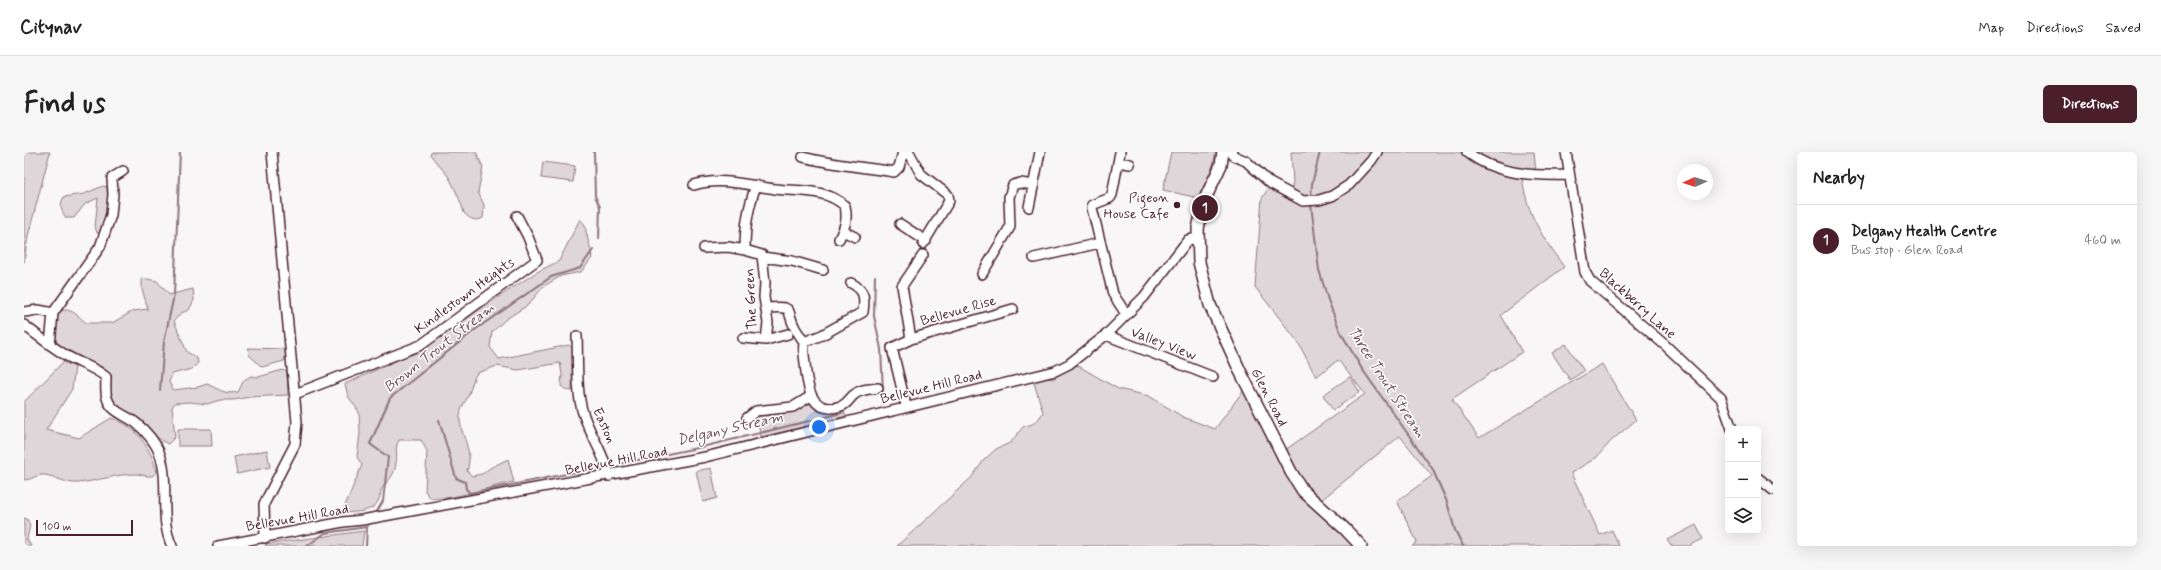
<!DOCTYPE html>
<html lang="en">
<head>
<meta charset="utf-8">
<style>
	body { margin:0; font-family:Mynerve,sans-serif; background:#f6f6f6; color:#222 }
	.controls { position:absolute; right:12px; bottom:12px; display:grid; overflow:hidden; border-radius:6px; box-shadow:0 4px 16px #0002 }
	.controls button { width:36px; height:36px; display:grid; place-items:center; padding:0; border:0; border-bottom:1px solid #e0e0e0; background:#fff; color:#222; font:20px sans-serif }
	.compass { position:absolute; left:1653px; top:12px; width:36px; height:36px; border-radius:50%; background:#fff; box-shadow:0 4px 16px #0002; rotate:267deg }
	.scale { position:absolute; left:12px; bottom:10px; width:97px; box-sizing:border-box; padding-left:4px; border:2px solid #4a1f2b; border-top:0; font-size:11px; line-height:14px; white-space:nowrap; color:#4a1f2b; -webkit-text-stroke:3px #fff; paint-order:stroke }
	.you { position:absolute; left:795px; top:275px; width:14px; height:14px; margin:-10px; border:3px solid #fff; border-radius:50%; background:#1a73e8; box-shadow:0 0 0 6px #1a73e833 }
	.badge { display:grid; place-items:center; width:26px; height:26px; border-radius:50%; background:#4a1f2b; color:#fff; font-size:13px; font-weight:700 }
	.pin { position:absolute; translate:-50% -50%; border:2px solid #fff; box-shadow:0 1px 4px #0006 }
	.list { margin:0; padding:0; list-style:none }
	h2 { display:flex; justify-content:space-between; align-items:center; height:52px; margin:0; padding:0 16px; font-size:17px }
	h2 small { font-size:13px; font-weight:400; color:#767676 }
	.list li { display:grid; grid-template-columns:26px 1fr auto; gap:12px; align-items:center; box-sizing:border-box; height:72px; padding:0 16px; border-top:1px solid #e0e0e0 }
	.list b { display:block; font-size:15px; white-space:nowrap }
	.list p { margin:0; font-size:13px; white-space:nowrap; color:#767676 }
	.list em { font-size:13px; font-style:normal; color:#767676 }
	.icon { flex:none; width:22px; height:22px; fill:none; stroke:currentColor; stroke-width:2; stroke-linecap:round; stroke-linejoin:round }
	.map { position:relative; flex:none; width:1749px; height:394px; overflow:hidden; border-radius:6px }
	header { display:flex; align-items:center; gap:24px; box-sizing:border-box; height:56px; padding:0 20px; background:#fff; border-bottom:1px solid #e0e0e0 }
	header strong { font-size:19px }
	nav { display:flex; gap:22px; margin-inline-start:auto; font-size:14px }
	.intro { display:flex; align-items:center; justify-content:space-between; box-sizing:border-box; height:96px; padding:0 24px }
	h1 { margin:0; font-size:28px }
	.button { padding:10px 18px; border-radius:6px; background:#4a1f2b; color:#fff; font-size:14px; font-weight:700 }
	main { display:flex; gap:24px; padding:0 24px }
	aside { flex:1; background:#fff; border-radius:6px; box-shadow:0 4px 16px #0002 }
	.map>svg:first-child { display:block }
</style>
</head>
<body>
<header>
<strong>Citynav</strong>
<nav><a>Map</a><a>Directions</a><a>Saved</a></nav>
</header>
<div class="intro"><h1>Find us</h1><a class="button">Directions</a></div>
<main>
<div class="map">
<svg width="1749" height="394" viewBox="0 0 1749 394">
	<rect width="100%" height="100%" fill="#f8f6f7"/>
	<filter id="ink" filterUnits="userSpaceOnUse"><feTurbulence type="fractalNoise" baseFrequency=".025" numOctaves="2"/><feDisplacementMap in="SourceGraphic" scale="8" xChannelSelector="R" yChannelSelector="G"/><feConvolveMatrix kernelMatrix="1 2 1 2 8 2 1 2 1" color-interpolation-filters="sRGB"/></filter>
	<g filter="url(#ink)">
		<!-- green -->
		<path fill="#ded6d9" stroke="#947a82" d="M0,0H26L4,84L0,110Z
			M408,0H452L459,15L454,40L460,53L459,66C451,70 446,67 440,61C438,52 429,32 424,24C418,16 411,10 406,2Z
			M1147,0H1192L1188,17L1174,46L1139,38Z
			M1267,0H1351L1336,20L1306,43L1279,47L1267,40L1269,30Z
			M1357,0H1438L1446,7L1498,25C1503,63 1518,84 1540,115L1477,163L1498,200L1428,247L1455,286L1578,212L1612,268L1588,288L1572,306L1547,321L1576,383L1588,378L1595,394H1388L1393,390L1373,349L1408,324L1376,284L1296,349L1269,318L1261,298L1341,242L1314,208L1292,225L1274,190L1231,135L1238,46L1246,34L1265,44L1304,48Z
			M1446,0H1510L1512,21L1487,18Z
			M519,10L551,14L549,30L517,26Z
			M79,34L83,35L84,52L76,81H73L71,75L74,46L61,52L50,66H42C37,58 35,54 40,45L60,42Z
			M556,67L561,73C562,84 567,94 568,106L557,120L537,124L520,134L504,153L482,167L468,180L466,195L475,207L545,193L549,197L548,239L542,238L537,234L538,222L536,211L494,218L473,214L453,221C447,230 448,236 444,244C440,253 436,255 436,267C437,286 450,298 443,319L448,324L458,322L466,316L484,307L490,330C466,334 429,349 406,346L401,339L403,299L397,288H375C370,296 374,302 372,311C371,322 366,327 359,335C356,338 357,345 354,349C349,361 329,360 318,361L338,313L333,305L336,281L335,260L324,244L321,232L404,194L456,157L513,120L535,109Z
			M118,126L133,129L145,143L169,137L170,148L165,158L157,161L150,169L163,200L173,206L174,211L168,217L148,222L145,230L149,238L174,235L183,232C195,237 200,243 214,240L220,228L227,224L234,225L259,218L263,220L264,243L226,245L209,248H196L183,252L166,250L151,251L148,255L151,285L144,292C130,286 122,272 109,263C102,257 93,255 88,247C82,237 89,222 78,215C66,207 41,204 33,191C27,183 32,167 36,159C47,155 54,164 62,171H88L109,159L124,157L118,137Z
			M1542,192L1560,219L1546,228L1528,201Z
			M224,196L260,197L262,201L260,209L238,215L225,203Z
			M39,210L51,215L48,237L22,278L55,286L87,266C113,274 126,295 133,320C127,328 120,322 112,322C93,322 73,329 54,331C42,332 30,324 21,323C14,322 7,328 0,328V250Z
			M1051,212L1094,237L1125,244L1159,265L1191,277L1222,235C1248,293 1286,348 1331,394H873L947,326L960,308L972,297L986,291L1000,274C1010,273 1014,269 1019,260L1009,228L1020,225L1029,227Z
			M1326,225L1336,240L1309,258L1299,243Z
			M787,249C798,259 805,263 819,258L822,264L737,285L732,264C739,258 765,261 776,256C780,254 783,251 787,249Z
			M154,277H187L188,294H154Z
			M243,298L246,315L213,322L210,305Z
			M687,316L693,346L679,350L672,319Z
			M0,366L3,367L6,373L3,387L7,394H0Z
			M1672,373L1679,387L1665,394H1647L1643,388Z
			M340,379L338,394H241L242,392Z"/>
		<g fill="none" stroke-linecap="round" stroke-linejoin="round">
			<!-- stream -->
			<path stroke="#8f747b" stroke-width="2" d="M570,0L571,44L576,55L575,87
				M1287,45L1288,32L1296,0
				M1287,52L1295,118L1304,148L1316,179L1338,217L1408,316L1423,350L1431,378L1439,394
				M851,124L850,164L857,197L859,240
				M136,238L140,190L150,143L156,0
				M415,268L432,326L441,330L442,337L446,341L578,315
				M599,311L678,295L818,261
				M351,363L359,349L364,305L346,292L366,246L452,177L527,125L556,116L569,98
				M283,394L301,381L343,375L346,370
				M342,394L343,375"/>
			<!-- minor casing -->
			<g stroke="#4a1f2b" stroke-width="12">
				<path id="minor" d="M885,0L897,22L924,43L925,49L899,92
					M1096,0L1088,43L1086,46L1068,53V56L1089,142L1102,162
					M1207,0L1210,4L1222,9L1246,31L1279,49L1295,48L1308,44L1325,33L1347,9L1353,0
					M1443,0C1472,23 1510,24 1545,23
					M1542,0L1561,120L1566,129L1641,193L1697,246L1708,277
					M779,5C809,13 839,15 870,20L875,15L879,0
					M1094,10L1106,12
					M670,33C697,25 723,33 751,37C775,40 801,36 821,54C824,67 821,75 815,87
					M732,33C724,57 721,73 721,98L738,103L741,131L740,145L744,171L742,188
					M1005,55L1016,0
					M876,72L902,89
					M819,79L831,85
					M680,96L704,95L721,98
					M738,105L768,109L799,118
					M1010,106L1076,91
					M958,122L986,75L985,45L989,33L996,31L1010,33
					M827,131C841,138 841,146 839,160L798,183L780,190C779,197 780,204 781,211C783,233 786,264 817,254C824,252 825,246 831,242C837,237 846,237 854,236
					M743,156C772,154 761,157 771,176C774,181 777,185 780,190
					M0,160L14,158L29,161
					M0,173C14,184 28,195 43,204C57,212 70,215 82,225C82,231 81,240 83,246C87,260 102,263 112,271C121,278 131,290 135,300C147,330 134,365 148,394
					M1082,183L1189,225
					M553,184C554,206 552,241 559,261C566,283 580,301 585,324
					M719,186L742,188L764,182
					M887,187L878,134L899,103
					M26,193L29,161L76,95L87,63L89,42L88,26L99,19
					M271,242L397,193L513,108L504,85L493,64
					M882,254L868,196L887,187L989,157
					M723,266L732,259L769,255L787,244
					M1734,326L1749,338
					M241,386L240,352L271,292L273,270L248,0
					M194,394L319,370L338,368L681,305L1031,219L1045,212L1082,183L1120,145L1164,88L1174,86"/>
			</g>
			<!-- major casing -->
			<g stroke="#4a1f2b" stroke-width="14">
				<path id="major" d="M1199,0L1197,13L1180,49L1174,77L1175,110L1186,153L1216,219L1267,320L1279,339L1321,377L1337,394"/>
			</g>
			<!-- minor -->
			<use href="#minor" stroke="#fff" stroke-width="9"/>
			<!-- major -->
			<use href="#major" stroke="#fff" stroke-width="11"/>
		</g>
	</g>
	<!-- markers -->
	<circle fill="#4a1f2b" stroke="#fff" stroke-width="1.5" cx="1153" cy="53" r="4"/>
	<g text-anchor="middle" stroke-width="3" stroke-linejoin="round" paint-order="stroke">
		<!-- poi labels -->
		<g font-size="14" fill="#4a1f2b" stroke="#fff" text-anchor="end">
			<text x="1145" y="50">Pigeon<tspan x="1145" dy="16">House Cafe</tspan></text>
		</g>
		<!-- street labels -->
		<g font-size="14" fill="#4a1f2b" stroke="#fff">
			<text transform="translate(440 143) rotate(-36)" y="5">Kindlestown Heights</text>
			<text transform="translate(726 147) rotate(-93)" y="5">The Green</text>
			<text transform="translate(1614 151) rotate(42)" y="5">Blackberry Lane</text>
			<text transform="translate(934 158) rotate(-16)" y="5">Bellevue Rise</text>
			<text transform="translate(1140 191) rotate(21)" y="5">Valley View</text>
			<text transform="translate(907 234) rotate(-14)" y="5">Bellevue Hill Road</text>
			<text transform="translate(1246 245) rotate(63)" y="5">Glen Road</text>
			<text transform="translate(581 273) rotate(66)" y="5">Easton</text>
			<text transform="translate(592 308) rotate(-11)" y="5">Bellevue Hill Road</text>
			<text transform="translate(273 365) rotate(-10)" y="5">Bellevue Hill Road</text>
		</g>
		<!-- water labels -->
		<g font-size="15" font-style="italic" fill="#72515a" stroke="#fff">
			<text transform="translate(415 195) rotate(-38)" y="5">Brown Trout Stream</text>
			<text transform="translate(1363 230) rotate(57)" y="5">Three Trout Stream</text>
			<text transform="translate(706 276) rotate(-13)" y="5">Delgany Stream</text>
		</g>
	</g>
</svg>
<div class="controls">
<button>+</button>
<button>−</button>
<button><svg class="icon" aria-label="layers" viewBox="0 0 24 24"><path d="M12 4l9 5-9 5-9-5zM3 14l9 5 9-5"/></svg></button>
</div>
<svg class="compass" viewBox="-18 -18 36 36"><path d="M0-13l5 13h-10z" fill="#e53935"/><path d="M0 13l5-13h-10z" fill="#767676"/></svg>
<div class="scale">100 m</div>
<div class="you"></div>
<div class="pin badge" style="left:1181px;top:56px">1</div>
</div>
<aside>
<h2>Nearby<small></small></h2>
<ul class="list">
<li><span class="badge">1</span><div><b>Delgany Health Centre</b><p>Bus stop · Glen Road</p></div><em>460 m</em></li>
</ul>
</aside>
</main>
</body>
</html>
